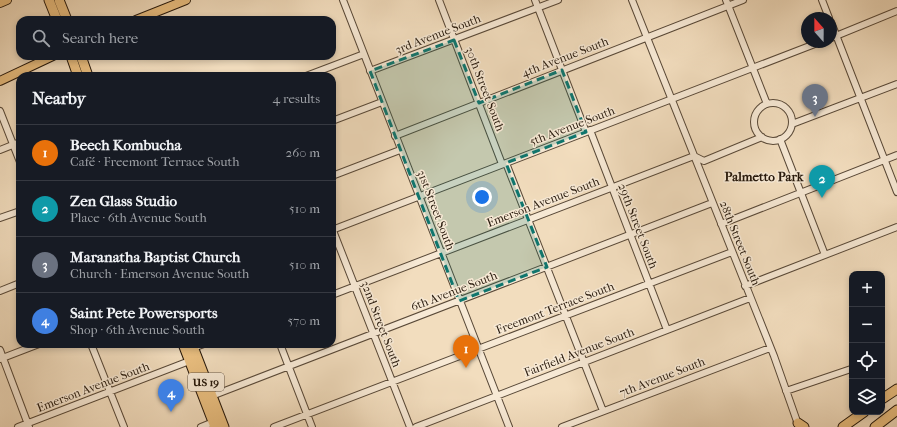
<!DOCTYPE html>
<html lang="en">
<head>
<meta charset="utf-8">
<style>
	body { margin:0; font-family:"IM FELL French Canon",serif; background:#20242c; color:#f1f3f6 }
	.controls { position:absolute; right:12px; bottom:12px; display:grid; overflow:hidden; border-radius:8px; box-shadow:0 2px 6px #0003 }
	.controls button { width:36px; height:36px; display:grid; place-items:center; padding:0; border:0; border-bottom:1px solid #363941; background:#171b24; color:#f1f3f6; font:20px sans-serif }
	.compass { position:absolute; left:801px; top:12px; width:36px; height:36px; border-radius:50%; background:#171b24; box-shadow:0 2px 6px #0003; rotate:339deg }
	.you { position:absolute; left:482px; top:197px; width:14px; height:14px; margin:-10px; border:3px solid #fff; border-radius:50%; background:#1a73e8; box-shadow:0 0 0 6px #1a73e833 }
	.badge { display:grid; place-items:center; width:26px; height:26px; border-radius:50%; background:#c59692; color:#fff; font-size:13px; font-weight:700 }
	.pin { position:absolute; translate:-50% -33px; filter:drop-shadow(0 1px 2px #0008) }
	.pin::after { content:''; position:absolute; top:21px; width:14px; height:12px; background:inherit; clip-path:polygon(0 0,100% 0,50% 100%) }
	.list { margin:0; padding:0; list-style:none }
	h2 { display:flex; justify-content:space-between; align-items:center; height:52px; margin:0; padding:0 16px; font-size:17px }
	h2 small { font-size:13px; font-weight:400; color:#9ea1a6 }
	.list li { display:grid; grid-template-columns:26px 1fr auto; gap:12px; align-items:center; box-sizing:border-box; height:56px; padding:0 16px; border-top:1px solid #363941 }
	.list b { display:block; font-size:15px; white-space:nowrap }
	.list p { margin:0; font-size:13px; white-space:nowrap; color:#9ea1a6 }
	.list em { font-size:13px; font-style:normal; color:#9ea1a6 }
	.icon { flex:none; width:22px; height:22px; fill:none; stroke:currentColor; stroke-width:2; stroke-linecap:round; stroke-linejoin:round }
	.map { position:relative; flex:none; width:897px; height:427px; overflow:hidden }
	.search { position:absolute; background:#171b24; box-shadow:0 2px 6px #0003; left:16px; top:16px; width:320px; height:44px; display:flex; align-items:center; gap:10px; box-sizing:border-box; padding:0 14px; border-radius:12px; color:#9ea1a6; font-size:15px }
	.panel { position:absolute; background:#171b24; box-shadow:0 2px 6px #0003; left:16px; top:72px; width:320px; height:276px; border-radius:12px }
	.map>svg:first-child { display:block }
</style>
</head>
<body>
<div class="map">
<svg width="897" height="427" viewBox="0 0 897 427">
	<rect width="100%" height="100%" fill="#f2ddbe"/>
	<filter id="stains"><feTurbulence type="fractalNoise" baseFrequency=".005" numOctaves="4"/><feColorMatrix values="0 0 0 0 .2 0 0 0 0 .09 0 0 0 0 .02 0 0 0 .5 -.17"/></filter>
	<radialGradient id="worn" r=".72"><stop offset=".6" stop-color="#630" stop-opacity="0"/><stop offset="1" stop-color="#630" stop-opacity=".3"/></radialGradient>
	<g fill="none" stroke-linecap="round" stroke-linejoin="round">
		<!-- minor casing -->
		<g stroke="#594938" stroke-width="8">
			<path id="minor" d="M343,0L509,427
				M439,0L502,164
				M535,0L586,132
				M632,0L774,356L799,427
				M726,0L767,104
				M822,0L829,18
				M831,22L897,192
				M831,38L897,11
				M370,71L558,0
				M306,76L364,54
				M754 122a19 19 0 1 1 38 0a19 19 0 1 1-38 0Z
				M0,111L20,162
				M332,121L382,102
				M792,124L897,84
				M590,130L667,330
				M395,136L743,0
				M780,139L825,255
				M0,150L20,142
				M506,163L603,411
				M332,176L400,150
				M0,218L20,211
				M721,224L897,155
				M332,228L410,427
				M332,230L820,42
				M745,286L897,227
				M0,291L20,283
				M332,295L694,156L704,161L762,137
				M91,344L124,427
				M280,344L312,427
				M190,349L204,344
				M0,350L29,427
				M0,359L39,344
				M786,391L851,369
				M209,397L712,203
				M18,427L192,360
				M201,427L216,421
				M274,427L732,252
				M416,427L750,298
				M562,427L770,348"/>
		</g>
		<!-- major casing -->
		<g stroke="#26180b" stroke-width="10">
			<path id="major" d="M0,3L7,0
				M136,20L186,0
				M0,81L53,56"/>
		</g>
		<!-- highway casing -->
		<g stroke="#26180b" stroke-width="11">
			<path id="highway" d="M49,0L57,20
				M59,0L67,20
				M71,56L78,76
				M81,56L88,76
				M183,344L215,427
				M192,344L224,427
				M882,399L897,389
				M798,423L804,427
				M843,427L864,412
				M875,427L897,410"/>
		</g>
		<!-- minor -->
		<use href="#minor" stroke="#f7e9d5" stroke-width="6"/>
		<!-- major -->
		<use href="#major" stroke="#e9be7f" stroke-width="8"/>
		<!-- highway -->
		<use href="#highway" stroke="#e9be7f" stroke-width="9"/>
	</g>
	<!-- marked area -->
	<path fill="#0f766e" fill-opacity="0.2" stroke="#0f766e" stroke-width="3" stroke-dasharray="8 5" stroke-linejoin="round" d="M454,40L479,103L562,70L586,132L506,163L547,267L459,301L370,71Z"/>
	<g text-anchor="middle" stroke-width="3" stroke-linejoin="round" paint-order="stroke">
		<!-- shield labels -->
		<rect fill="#f7e9d5" stroke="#655748" stroke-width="1" x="188" y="373" width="36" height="18" rx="3"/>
		<g font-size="11" font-weight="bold" fill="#26180b">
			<text x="206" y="386">US 19</text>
		</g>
		<!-- street labels -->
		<g font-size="12" fill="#26180b" stroke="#f7e9d5">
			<text transform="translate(438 34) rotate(-21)" y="4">3rd Avenue South</text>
			<text transform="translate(565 57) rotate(-21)" y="4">4th Avenue South</text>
			<text transform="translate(485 89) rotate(69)" y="4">30th Street South</text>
			<text transform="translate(572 126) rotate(-21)" y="4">5th Avenue South</text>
			<text transform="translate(543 202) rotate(-21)" y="4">Emerson Avenue South</text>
			<text transform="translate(436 210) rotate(69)" y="4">31st Street South</text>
			<text transform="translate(638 226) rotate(69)" y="4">29th Street South</text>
			<text transform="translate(740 243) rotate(68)" y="4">28th Street South</text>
			<text transform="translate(454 291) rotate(-21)" y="4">6th Avenue South</text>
			<text transform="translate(555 308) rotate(-21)" y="4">Freemont Terrace South</text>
			<text transform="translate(381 324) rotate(69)" y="4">32nd Street South</text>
			<text transform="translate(579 352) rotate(-21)" y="4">Fairfield Avenue South</text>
			<text transform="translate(662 377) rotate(-21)" y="4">7th Avenue South</text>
			<text transform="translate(93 387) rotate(-21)" y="4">Emerson Avenue South</text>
		</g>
		<!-- neighbourhood labels -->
		<g font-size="13" font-weight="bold" fill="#26180b" stroke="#f7e9d5">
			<text x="764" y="181">Palmetto Park</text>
		</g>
	</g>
	<rect width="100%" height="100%" filter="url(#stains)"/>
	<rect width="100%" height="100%" fill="url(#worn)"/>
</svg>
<div class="controls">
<button>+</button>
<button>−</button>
<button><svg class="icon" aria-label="locate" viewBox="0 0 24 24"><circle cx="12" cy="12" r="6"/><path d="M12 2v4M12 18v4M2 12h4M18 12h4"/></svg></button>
<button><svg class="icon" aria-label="layers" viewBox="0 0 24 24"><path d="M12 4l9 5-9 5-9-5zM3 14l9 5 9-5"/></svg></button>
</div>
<svg class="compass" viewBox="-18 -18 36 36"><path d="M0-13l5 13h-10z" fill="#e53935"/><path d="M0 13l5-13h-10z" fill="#9ea1a6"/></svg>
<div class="you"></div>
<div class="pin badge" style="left:466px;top:368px;background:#e8710a">1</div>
<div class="pin badge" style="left:822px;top:198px;background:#0f9aa8">2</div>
<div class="pin badge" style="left:815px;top:117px;background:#6b7280">3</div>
<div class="pin badge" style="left:171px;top:412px;background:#3f7fe0">4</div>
<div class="search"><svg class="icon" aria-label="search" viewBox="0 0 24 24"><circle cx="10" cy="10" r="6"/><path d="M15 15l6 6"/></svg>Search here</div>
<section class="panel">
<h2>Nearby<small>4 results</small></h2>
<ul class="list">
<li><span class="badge" style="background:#e8710a">1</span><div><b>Beech Kombucha</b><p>Café · Freemont Terrace South</p></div><em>260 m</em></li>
<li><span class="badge" style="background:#0f9aa8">2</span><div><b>Zen Glass Studio</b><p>Place · 6th Avenue South</p></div><em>510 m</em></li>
<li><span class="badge" style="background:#6b7280">3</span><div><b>Maranatha Baptist Church</b><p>Church · Emerson Avenue South</p></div><em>510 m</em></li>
<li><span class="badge" style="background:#3f7fe0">4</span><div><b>Saint Pete Powersports</b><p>Shop · 6th Avenue South</p></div><em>570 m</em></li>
</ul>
</section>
</div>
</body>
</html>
